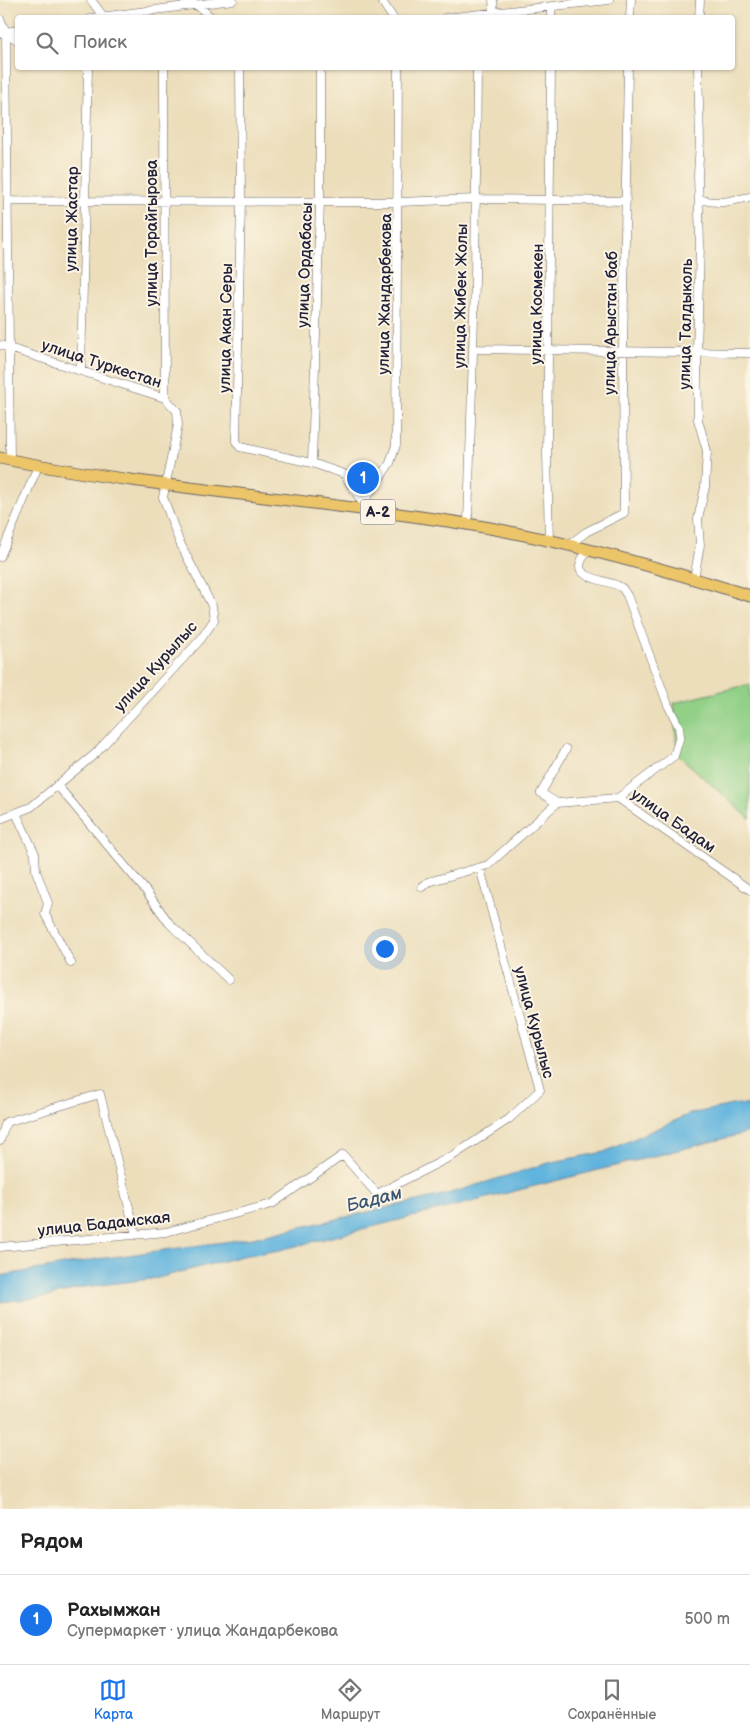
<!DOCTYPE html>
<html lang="ru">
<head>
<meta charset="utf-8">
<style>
	body { margin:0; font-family:"Balsamiq Sans",sans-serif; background:#f6f6f6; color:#222 }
	.you { position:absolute; left:384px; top:948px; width:18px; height:18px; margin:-12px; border:4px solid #fff; border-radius:50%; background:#1a73e8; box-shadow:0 0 0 8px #1a73e833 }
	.badge { display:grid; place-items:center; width:32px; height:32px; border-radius:50%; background:#1a73e8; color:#fff; font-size:16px; font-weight:700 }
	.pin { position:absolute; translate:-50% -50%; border:2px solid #fff; box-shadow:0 1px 5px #0006 }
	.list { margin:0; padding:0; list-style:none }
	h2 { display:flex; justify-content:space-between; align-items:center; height:65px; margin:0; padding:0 20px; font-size:21px }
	h2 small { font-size:16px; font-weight:400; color:#767676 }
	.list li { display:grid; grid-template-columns:32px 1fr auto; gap:15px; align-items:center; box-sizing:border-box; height:90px; padding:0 20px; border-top:1px solid #e0e0e0 }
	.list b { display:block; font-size:19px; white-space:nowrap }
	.list p { margin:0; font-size:16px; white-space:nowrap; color:#767676 }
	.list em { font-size:16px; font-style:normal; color:#767676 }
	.icon { flex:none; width:28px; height:28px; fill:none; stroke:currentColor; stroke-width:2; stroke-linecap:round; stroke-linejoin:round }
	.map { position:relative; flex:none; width:750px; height:1509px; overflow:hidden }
	.search { position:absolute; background:#fff; box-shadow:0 1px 4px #0004; left:15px; right:15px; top:15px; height:55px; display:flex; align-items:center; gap:12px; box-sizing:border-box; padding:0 18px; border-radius:5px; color:#767676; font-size:19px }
	.sheet { height:155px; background:#fff }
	nav { display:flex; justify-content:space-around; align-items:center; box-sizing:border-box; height:70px; border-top:1px solid #e0e0e0; background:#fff; font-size:14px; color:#767676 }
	nav a { display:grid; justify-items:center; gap:2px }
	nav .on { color:#1a73e8 }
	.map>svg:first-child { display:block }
</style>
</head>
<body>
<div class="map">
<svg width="750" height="1509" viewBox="0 0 750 1509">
	<rect width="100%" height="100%" fill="#fcf5e5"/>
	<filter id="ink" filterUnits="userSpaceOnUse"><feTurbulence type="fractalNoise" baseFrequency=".02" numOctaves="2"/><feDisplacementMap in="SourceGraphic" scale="10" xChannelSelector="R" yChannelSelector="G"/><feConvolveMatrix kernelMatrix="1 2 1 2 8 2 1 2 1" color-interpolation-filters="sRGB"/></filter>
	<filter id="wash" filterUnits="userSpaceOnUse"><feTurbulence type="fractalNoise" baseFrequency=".0096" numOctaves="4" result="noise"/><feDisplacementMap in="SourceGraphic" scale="20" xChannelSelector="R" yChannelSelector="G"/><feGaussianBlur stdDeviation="1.12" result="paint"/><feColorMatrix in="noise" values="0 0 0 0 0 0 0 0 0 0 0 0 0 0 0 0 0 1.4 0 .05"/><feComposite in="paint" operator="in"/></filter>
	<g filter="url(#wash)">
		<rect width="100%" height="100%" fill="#ecdebb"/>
		<!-- green -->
		<path fill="#91d086" stroke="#5a7960" d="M750,684V819L677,754L674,703Z"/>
		<!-- water -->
		<path fill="#61b4dd" stroke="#426b8c" d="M737,1104L750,1105V1132L280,1250L242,1256L158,1278L84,1287L47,1297L0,1302V1276L98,1259L253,1238L447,1194L552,1162L604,1152L690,1114Z"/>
	</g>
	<g filter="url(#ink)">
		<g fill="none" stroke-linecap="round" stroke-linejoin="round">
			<!-- minor casing -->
			<g stroke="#696468" stroke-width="9">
				<path id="minor" d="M91,0L103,16
					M191,0L212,18
					M381,0L393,18
					M493,0L494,12
					M92,18L233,0
					M445,18L609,0
					M551,18V6
					M630,18L631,0
					M699,18L700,0
					M0,19L6,32L10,460
					M6,32L18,41
					M0,33L18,30
					M164,68L165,398
					M240,68L241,201L236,441L240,447L312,463L344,474L362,502
					M699,199C721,205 728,201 750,197
					M8,201L399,202L475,199L626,201
					M0,345L165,398L177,411L178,425L163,497L179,541L212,606L214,620L201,639L95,754L31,807L0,819
					M473,349L750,353
					M81,370L88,68
					M312,463L320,201V68
					M361,506L390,463L396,445L398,68
					M468,524L475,282L477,68
					M549,542L547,452L551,68
					M568,546L586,532L624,513L623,350L628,68
					M588,551C561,581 610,578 622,588C624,590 625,593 627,595L668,705L679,727L680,736L674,756L618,798
					M0,557L38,466
					M694,579L700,545L698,519L705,487L707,451L698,420L697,352L700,245L698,175L700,141L698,68
					M57,785L146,891L169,923L229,980
					M557,803L541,793L566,749
					M16,813L35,854L36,871L48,903L45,914L71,963
					M422,887L428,882L488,865L557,803L618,798L750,890
					M0,1141L6,1122L100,1094L136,1235
					M0,1247L166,1232L272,1204L343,1155L377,1194L454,1155L509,1119L540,1090L480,868"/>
			</g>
			<!-- highway casing -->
			<g stroke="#696468" stroke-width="13">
				<path id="highway" d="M0,458C154,489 312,499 467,524C563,540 658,567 750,596"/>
			</g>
			<!-- minor -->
			<use href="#minor" stroke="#fff" stroke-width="8"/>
			<!-- highway -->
			<use href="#highway" stroke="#ecc569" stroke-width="11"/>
		</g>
	</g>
	<g text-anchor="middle" stroke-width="4" stroke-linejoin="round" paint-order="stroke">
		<!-- shield labels -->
		<rect fill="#fcf5e5" stroke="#63616e" stroke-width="1" x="360.5" y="499.5" width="35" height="25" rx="4"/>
		<g font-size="15" font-weight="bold" fill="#22223b">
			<text x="378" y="517">A-2</text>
		</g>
		<!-- street labels -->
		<g font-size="16" fill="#22223b" stroke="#fcf5e5">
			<text transform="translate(71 219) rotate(-89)" y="6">улица Жастар</text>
			<text transform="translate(151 233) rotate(-90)" y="6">улица Торайгырова</text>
			<text transform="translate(304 265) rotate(-88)" y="6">улица Ордабасы</text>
			<text transform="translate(384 294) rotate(-89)" y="6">улица Жандарбекова</text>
			<text transform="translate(460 296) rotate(-89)" y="6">улица Жибек Жолы</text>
			<text transform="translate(536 304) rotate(-89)" y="6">улица Космекен</text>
			<text transform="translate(610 323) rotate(-89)" y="6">улица Арыстан баб</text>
			<text transform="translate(685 324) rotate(-89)" y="6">улица Талдыколь</text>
			<text transform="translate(225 328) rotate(-89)" y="6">улица Акан Серы</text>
			<text transform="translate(102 363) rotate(18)" y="6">улица Туркестан</text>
			<text transform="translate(155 666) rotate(-48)" y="6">улица Курылыс</text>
			<text transform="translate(674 820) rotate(35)" y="6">улица Бадам</text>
			<text transform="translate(535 1022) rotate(75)" y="6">улица Курылыс</text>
			<text transform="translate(104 1223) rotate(-6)" y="6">улица Бадамская</text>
		</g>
		<!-- water labels -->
		<g font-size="18" font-style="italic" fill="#385574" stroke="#fcf5e5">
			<text transform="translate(374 1199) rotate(-14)" y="6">Бадам</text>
		</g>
	</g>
</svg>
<div class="you"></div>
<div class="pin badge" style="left:363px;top:478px">1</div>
<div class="search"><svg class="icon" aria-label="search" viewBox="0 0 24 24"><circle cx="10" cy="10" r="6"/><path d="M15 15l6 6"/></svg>Поиск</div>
</div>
<section class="sheet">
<h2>Рядом<small></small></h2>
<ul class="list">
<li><span class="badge">1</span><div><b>Рахымжан</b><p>Супермаркет · улица Жандарбекова</p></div><em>500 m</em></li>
</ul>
</section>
<nav>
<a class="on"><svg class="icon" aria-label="map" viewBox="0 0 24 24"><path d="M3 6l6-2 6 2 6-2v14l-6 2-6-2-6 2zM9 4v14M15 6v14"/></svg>Карта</a>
<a><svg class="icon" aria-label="directions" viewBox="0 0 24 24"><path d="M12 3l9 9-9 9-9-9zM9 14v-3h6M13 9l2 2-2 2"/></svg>Маршрут</a>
<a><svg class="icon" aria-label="saved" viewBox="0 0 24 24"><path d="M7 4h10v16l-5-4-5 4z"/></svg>Сохранённые</a>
</nav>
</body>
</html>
